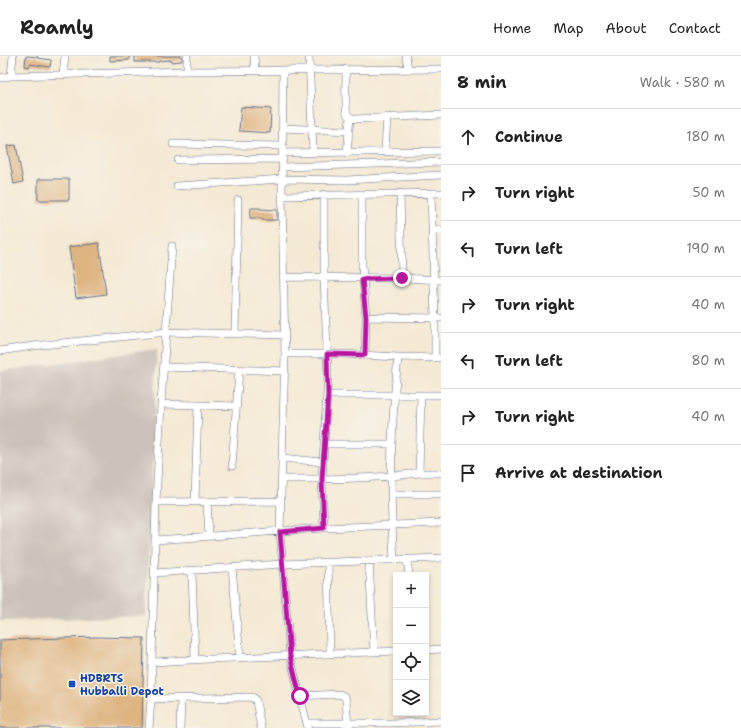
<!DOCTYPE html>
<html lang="en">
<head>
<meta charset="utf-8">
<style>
	body { margin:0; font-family:"Shantell Sans",sans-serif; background:#f6f6f6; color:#222 }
	.controls { position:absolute; right:12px; bottom:12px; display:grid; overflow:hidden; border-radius:0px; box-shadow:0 2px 6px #0003 }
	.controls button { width:36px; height:36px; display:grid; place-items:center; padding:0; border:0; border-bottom:1px solid #e0e0e0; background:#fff; color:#222; font:20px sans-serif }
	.stop { position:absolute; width:12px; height:12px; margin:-9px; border:3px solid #b5179e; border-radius:50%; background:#fff }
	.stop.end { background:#b5179e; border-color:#fff; box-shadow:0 1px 4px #0008 }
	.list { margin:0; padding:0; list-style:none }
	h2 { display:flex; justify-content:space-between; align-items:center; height:52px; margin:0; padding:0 16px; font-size:17px }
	h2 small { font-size:13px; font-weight:400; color:#767676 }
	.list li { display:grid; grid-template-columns:26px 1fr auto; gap:12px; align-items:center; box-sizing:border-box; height:56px; padding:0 16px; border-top:1px solid #e0e0e0 }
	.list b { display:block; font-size:15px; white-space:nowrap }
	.list em { font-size:13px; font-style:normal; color:#767676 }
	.icon { flex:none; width:22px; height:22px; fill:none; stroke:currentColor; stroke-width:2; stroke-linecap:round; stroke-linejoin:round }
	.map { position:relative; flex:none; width:441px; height:672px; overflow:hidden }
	header { display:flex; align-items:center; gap:24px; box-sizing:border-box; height:56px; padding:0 20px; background:#fff; border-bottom:1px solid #e0e0e0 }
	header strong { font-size:19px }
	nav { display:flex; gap:22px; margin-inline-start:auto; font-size:14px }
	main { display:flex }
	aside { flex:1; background:#fff }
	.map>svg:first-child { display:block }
</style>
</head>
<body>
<header>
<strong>Roamly</strong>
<nav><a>Home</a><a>Map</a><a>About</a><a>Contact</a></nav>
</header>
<main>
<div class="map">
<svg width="441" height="672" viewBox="0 0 441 672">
	<rect width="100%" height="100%" fill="#f7f3e8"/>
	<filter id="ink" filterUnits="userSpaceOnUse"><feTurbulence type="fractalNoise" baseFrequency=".025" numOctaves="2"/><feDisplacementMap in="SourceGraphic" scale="8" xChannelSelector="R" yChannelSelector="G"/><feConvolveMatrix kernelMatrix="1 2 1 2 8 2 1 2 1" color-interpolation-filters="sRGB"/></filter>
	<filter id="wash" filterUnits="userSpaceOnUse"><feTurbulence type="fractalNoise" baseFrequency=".012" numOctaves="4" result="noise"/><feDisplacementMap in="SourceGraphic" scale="16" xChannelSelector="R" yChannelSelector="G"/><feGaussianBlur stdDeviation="0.9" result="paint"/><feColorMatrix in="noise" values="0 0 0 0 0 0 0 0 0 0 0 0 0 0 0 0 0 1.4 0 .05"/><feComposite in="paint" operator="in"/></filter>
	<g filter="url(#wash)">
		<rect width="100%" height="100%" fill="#f4e9d4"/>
		<!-- industrial -->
		<path fill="#ccc2b9" d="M157,293L146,560L0,565V315Z"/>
		<g id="blocks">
			<!-- building -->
			<path fill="#deb481" d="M26,0L38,1L37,2L51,4L50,11L30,8V11L25,10Z
				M110,0H129V4L110,5Z
				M135,0H182V5L171,6V4L159,5V6H135Z
				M241,51L271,53L270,77L239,75Z
				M16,89L23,126L14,128L7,90Z
				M38,123H69V144H38Z
				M251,152H260V153L277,154V164H262V162H250Z
				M99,187L106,238L76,242L69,191Z
				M95,581L144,582L142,672H0V584Z"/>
		</g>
	</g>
	<g filter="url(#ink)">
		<use href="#blocks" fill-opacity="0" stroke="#677087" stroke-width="1"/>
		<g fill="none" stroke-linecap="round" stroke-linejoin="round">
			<!-- minor casing -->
			<g stroke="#677087" stroke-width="8">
				<path id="minor" d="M187,0V15
					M254,0L255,14
					M309,0L313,96
					M406,0L408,13
					M346,13C346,22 345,51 347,58C349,61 352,62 355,63L441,59
					M283,14L282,140L285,298L280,476L290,600L308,672
					M63,18L65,0
					M11,20L13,0
					M0,22L11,20L187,15L441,13
					M283,72L349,75
					M173,88L283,90
					M385,95L387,61
					M282,97L441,95
					M347,97L350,61
					M178,104L283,103
					M282,111L441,106
					M177,130L282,123L346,124L441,119
					M400,137L402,222
					M431,137L435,262V302
					M362,139V209L366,261L365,299
					M282,140L441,137
					M432,173L441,174
					M172,190L161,348L237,350
					M285,221L402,222L441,224
					M366,261L441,262
					M235,277L238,144
					M0,295L33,290L167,276L285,279
					M285,298H342L398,301L441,302
					M164,311L284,315
					M328,339H441
					M421,339L419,417H441
					M325,388H392
					M282,402L323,406
					M232,410L239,314
					M281,423C328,423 374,423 419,417
					M391,438H441
					M156,446L281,445
					M195,446L198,349
					M207,446L209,480
					M324,472L322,423L328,318L324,222V138
					M156,484L324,472L441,467
					M394,503C389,436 391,368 398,301
					M407,503L409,519
					M369,505L374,596
					M328,506L330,598
					M232,511L240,601
					M192,515L195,603
					M154,517L282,508L441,502
					M426,594L441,593
					M152,606C233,601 315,599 396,595
					M299,640L339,638L344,640L346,644L348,672
					M151,643L250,641L254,642L256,645L261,672
					M307,667H391L441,665
					M149,672L151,643L156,446L161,348
					M180,672L181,643"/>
			</g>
			<!-- minor -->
			<use href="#minor" stroke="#fff" stroke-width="7"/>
		</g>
	</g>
	<g fill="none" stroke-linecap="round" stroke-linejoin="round" filter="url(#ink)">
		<!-- route -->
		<path stroke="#b5179e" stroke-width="5" d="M300,640L290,600L280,476L324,472L322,423L328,339L327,298L365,299L366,261L362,223L402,222"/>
	</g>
	<!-- markers -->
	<rect fill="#1a4fb4" stroke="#f7f3e8" stroke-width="1.5" x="68" y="624" width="8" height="8" rx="2"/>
	<g text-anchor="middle" stroke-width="3" stroke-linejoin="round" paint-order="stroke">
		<!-- transit labels -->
		<g font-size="11" font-weight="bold" fill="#164399" stroke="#f7f3e8" text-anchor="start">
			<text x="80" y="626">HDBRTS<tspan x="80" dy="13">Hubballi Depot</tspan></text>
		</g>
	</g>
</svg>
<div class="controls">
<button>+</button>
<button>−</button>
<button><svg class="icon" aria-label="locate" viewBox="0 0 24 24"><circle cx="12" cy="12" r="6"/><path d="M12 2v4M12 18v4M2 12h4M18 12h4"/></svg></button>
<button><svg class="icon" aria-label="layers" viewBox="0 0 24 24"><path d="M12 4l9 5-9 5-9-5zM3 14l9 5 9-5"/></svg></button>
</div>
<div class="stop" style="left:300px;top:640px"></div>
<div class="stop end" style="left:402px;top:222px"></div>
</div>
<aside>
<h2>8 min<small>Walk · 580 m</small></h2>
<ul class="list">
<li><svg class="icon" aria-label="ahead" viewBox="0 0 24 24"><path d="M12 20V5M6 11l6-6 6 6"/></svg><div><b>Continue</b></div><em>180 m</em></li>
<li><svg class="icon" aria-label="right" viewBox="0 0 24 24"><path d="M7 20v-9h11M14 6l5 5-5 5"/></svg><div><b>Turn right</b></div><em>50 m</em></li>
<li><svg class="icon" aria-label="left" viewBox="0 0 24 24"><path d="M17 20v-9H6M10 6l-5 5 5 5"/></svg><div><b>Turn left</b></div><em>190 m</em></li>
<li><svg class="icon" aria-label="right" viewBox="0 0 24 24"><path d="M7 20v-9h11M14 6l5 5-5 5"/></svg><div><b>Turn right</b></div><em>40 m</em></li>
<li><svg class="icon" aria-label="left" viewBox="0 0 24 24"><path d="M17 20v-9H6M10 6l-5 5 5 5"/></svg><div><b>Turn left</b></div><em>80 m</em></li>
<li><svg class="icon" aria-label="right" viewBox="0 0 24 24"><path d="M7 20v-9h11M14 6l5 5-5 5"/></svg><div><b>Turn right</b></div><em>40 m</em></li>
<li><svg class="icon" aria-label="arrive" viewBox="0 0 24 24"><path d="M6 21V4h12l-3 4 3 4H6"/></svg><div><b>Arrive at destination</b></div></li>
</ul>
</aside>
</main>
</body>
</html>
